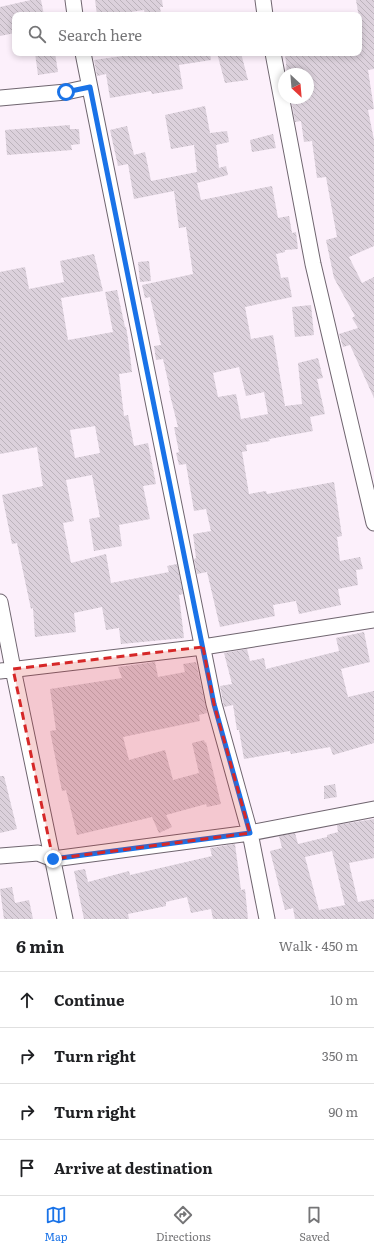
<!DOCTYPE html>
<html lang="en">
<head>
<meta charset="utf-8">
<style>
	body { margin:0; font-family:Literata,serif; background:#f2f2f2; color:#202124 }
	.compass { position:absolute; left:278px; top:68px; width:36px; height:36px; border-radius:50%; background:#fff; box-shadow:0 2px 6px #0003; rotate:154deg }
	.stop { position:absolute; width:12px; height:12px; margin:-9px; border:3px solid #1a73e8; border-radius:50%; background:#fff }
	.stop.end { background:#1a73e8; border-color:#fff; box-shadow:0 1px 4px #0008 }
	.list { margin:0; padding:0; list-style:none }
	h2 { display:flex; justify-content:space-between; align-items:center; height:52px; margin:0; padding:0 16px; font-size:17px }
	h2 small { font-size:13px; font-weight:400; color:#757577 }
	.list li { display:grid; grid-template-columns:26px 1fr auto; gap:12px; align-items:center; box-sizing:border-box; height:56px; padding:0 16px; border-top:1px solid #e0e0e0 }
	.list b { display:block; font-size:15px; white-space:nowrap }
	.list em { font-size:13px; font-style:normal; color:#757577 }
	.icon { flex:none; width:22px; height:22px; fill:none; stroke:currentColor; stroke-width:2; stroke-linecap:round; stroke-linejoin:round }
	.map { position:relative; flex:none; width:374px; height:919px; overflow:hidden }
	.search { position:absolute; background:#fff; box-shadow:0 2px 6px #0003; left:12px; right:12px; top:12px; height:44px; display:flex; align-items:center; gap:10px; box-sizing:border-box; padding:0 14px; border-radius:8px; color:#757577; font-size:15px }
	.sheet { height:276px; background:#fff }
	nav { display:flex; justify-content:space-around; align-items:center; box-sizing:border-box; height:56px; border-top:1px solid #e0e0e0; background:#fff; font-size:11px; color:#757577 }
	nav a { display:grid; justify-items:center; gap:2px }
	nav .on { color:#1a73e8 }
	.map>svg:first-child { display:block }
</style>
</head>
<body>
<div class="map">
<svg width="374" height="919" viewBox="0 0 374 919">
	<defs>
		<pattern id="building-back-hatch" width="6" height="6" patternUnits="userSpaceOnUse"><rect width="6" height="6" fill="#dcd1dc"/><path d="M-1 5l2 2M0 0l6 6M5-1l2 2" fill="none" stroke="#bcb3bc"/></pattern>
	</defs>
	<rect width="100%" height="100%" fill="#fcf0fb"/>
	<!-- building -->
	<path fill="url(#building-back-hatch)" fill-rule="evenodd" d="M31,0H41L44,15H15V33L0,36V7Z
		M95,0H162L163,7H160L161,15H145L144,10L110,15H97Z
		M356,0H374V69L368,70L374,109L368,110L374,140V246L349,257L362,283L374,277V398L350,345L343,347L339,334L358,328L352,318L355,316L334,278L326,240L337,237L326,177L317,178L312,141L304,142L301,121L295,122L291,98H308V74H287L285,53H359V35H362Z
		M35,53H55L58,72L38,75Z
		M144,53H210L211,60L179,65L183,89L152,94L151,91L110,98L106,74L97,76L94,60Z
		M217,53H241L248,80L225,83Z
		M205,106L210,133L227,131L229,142L216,145L219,168L226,166L228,175L197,183L201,200L272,186L278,218L289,216L292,233L296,232L298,249L285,250V252L276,254L281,278L288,277L292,297L245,307L251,339L273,335L285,406L302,404L298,363L318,358L323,378L317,379L325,414L310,417L313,431L269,439L270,441L246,445L247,451L242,452L249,494L266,491L267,494L334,482L342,536L337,537L340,561L360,557L363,569L356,570L358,585L338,589L341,605L299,614L296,601L273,605L275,616L220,627L207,572L197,574L194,559L196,558L193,534L211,531L206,509L194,511L186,464L179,465L176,453L179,452L174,427H178L169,391L170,390L163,359L156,360L154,346L161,345L150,297L145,298L142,285L193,274L186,227L179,228L174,191L134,199L128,164L118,166L110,130L127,126L134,155L145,152L151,181L197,172L194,145L171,149L165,115ZM239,367L246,396L264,392L268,414L241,419L236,394L218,397L213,373Z
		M70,125V129H79L80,144L71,145L72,150L7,155L5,130Z
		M273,134L276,148L252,152L250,140Z
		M94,254L103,291L61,298L68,340L113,332L105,292L117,290L125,327H126L128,339L132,372L119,374L124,416L128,415L134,446L148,443L156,484L143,486L150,519L119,525L122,546L94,551L89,519L100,517L92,475L66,480L74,521L63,523L71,563L106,554L111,583L169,572L167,566L177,564L183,594L179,595L184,638L121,644L119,628L106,630L102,607L74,613L76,632L35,637L33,608L31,609L17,543L12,544L2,495L43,486L37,447L0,454V272L25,267L29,289L64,282L60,261ZM95,426L100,453L75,458L70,430Z
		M149,261L151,281L140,282L138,262Z
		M311,305L314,335L295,337L292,307Z
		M364,632L370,662L341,669L348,697L374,691V743L333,755L330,747L291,754L290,751L244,759L239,730H237L233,705L224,707L220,686L232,684L224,653L247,649L250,661L264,658L266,669L339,651L336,638Z
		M155,662L158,677L185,672L183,664L196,662L207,713L199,715L200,721L123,737L129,760L165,750L173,780L199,773L192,743L204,740L205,743L206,742L221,804L207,807L206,804L166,815L172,827L159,833L152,817L77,835L66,790L62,791L50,731L56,730L50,689L122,678L118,667Z
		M0,776H4L17,829L0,833Z
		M335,784L337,797L324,799V786Z
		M374,819V858L349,863L358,902L374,899V919H295L293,908L285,910L270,851L282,848L279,836L295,833L298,844L327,837V835L338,832L337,825ZM332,851L345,905L319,910L305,857Z
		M235,844L241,890L245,889L248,919H213L211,909L191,913L187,897L166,902V906L128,914L129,919H84L74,871L85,869L88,882L129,871L130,875L212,856L210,848Z
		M12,887L15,903L29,900L33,919H4L0,889Z"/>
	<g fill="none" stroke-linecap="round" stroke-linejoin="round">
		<!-- street casing -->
		<g stroke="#6f656f" stroke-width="17">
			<path id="street" d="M73,0L75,15
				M263,0L265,15
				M83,53L214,704L250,833L267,919
				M273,53L313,264L374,523
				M0,98L66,92L89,87
				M0,602L13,669L65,919
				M0,671L203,647L374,620
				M0,856L38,853L53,859L250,833L374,809"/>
		</g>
		<!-- street -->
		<use href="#street" stroke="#fff" stroke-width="15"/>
	</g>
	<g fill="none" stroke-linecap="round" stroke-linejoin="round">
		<!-- route -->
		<path stroke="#1a73e8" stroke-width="5" d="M53,859L250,833L214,704L90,87L66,92"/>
	</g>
	<!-- marked area -->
	<path fill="#d62828" fill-opacity="0.2" stroke="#d62828" stroke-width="3" stroke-dasharray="8 5" stroke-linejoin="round" d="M203,647L214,704L250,833L53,859L13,669Z"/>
</svg>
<svg class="compass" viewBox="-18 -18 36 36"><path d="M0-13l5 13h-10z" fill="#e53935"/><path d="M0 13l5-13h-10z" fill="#757577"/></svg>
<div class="stop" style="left:66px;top:92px"></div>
<div class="stop end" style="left:53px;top:859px"></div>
<div class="search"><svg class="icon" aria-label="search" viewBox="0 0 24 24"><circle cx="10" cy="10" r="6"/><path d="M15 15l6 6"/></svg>Search here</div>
</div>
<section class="sheet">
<h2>6 min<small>Walk · 450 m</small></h2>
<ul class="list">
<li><svg class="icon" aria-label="ahead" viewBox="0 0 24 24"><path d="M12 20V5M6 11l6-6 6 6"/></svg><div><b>Continue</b></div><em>10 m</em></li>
<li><svg class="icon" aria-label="right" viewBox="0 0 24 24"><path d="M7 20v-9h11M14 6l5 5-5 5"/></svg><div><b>Turn right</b></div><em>350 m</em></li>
<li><svg class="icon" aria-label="right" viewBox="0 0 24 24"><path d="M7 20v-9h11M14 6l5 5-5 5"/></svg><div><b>Turn right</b></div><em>90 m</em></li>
<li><svg class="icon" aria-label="arrive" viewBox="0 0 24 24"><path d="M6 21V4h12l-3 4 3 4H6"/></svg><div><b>Arrive at destination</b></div></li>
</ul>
</section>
<nav>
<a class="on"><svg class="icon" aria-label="map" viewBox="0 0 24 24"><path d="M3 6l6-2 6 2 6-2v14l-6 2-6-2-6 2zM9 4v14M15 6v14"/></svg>Map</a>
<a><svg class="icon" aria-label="directions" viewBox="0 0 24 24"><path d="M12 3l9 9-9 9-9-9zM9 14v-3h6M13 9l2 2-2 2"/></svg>Directions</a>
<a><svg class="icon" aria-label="saved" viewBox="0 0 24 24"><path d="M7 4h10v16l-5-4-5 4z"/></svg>Saved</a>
</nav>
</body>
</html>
